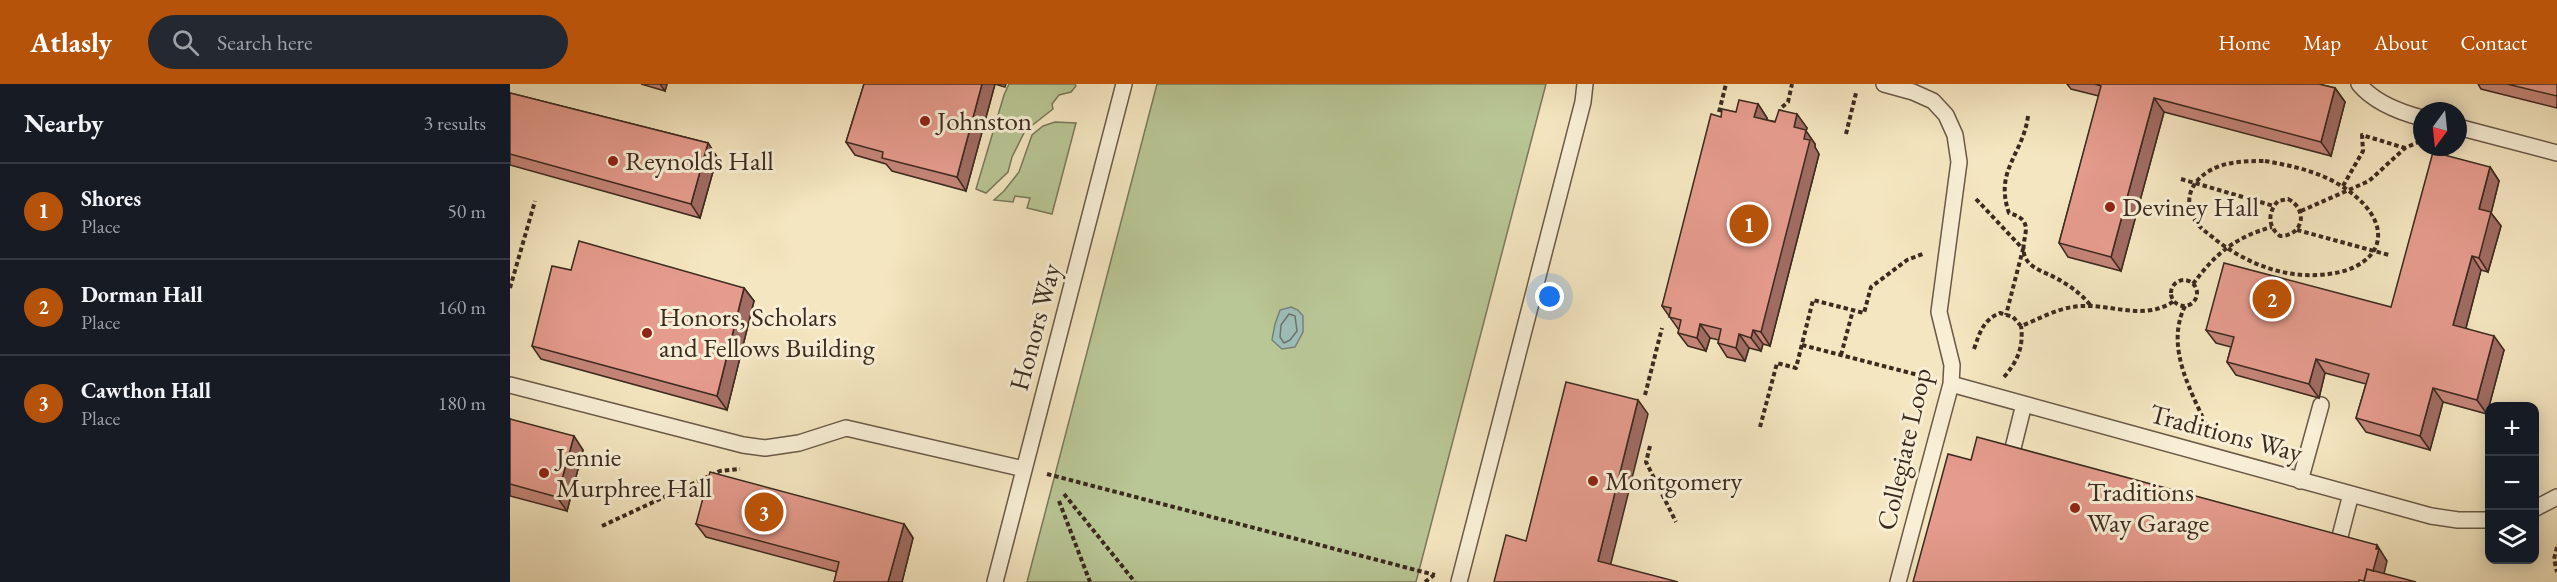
<!DOCTYPE html>
<html lang="en">
<head>
<meta charset="utf-8">
<style>
	body { margin:0; font-family:"EB Garamond",serif; background:#242831; color:#f1f3f6 }
	.controls { position:absolute; right:18px; bottom:18px; display:grid; overflow:hidden; border-radius:12px; box-shadow:0 3px 15px #0003 }
	.controls button { width:54px; height:54px; display:grid; place-items:center; padding:0; border:0; border-bottom:2px solid #363941; background:#171b24; color:#f1f3f6; font:30px sans-serif }
	.compass { position:absolute; left:1903px; top:18px; width:54px; height:54px; border-radius:50%; background:#171b24; box-shadow:0 3px 15px #0003; rotate:195deg }
	.you { position:absolute; left:1040px; top:213px; width:21px; height:21px; margin:-15px; border:4px solid #fff; border-radius:50%; background:#1a73e8; box-shadow:0 0 0 9px #1a73e833 }
	.badge { display:grid; place-items:center; width:39px; height:39px; border-radius:50%; background:#b45309; color:#fff; font-size:20px; font-weight:700 }
	.pin { position:absolute; translate:-50% -50%; border:3px solid #fff; box-shadow:0 2px 6px #0006 }
	.list { margin:0; padding:0; list-style:none }
	h2 { display:flex; justify-content:space-between; align-items:center; height:78px; margin:0; padding:0 24px; font-size:26px }
	h2 small { font-size:20px; font-weight:400; color:#9ea1a6 }
	.list li { display:grid; grid-template-columns:39px 1fr auto; gap:18px; align-items:center; box-sizing:border-box; height:96px; padding:0 24px; border-top:2px solid #363941 }
	.list b { display:block; font-size:22px; white-space:nowrap }
	.list p { margin:0; font-size:20px; white-space:nowrap; color:#9ea1a6 }
	.list em { font-size:20px; font-style:normal; color:#9ea1a6 }
	.icon { flex:none; width:33px; height:33px; fill:none; stroke:currentColor; stroke-width:2; stroke-linecap:round; stroke-linejoin:round }
	.map { position:relative; flex:none; width:2047px; height:498px; overflow:hidden }
	header { display:flex; align-items:center; gap:36px; box-sizing:border-box; height:84px; padding:0 30px; background:#b45309; color:#fff }
	header strong { font-size:28px }
	nav { display:flex; gap:33px; margin-inline-start:auto; font-size:21px }
	.search { width:420px; height:54px; background:#242831; display:flex; align-items:center; gap:15px; box-sizing:border-box; padding:0 21px; border-radius:33px; color:#9ea1a6; font-size:22px }
	main { display:flex }
	aside { flex:1; background:#171b24 }
	.map>svg:first-child { display:block }
</style>
</head>
<body>
<header>
<strong>Atlasly</strong>
<div class="search"><svg class="icon" aria-label="search" viewBox="0 0 24 24"><circle cx="10" cy="10" r="6"/><path d="M15 15l6 6"/></svg>Search here</div>
<nav><a>Home</a><a>Map</a><a>About</a><a>Contact</a></nav>
</header>
<main>
<aside>
<h2>Nearby<small>3 results</small></h2>
<ul class="list">
<li><span class="badge">1</span><div><b>Shores</b><p>Place</p></div><em>50 m</em></li>
<li><span class="badge">2</span><div><b>Dorman Hall</b><p>Place</p></div><em>160 m</em></li>
<li><span class="badge">3</span><div><b>Cawthon Hall</b><p>Place</p></div><em>180 m</em></li>
</ul>
</aside>
<div class="map">
<svg width="2047" height="498" viewBox="0 0 2047 498">
	<rect width="100%" height="100%" fill="#f4e6c0"/>
	<filter id="stains"><feTurbulence type="fractalNoise" baseFrequency=".00333" numOctaves="4"/><feColorMatrix values="0 0 0 0 .2 0 0 0 0 .09 0 0 0 0 .02 0 0 0 .5 -.17"/></filter>
	<radialGradient id="worn" r=".72"><stop offset=".6" stop-color="#630" stop-opacity="0"/><stop offset="1" stop-color="#630" stop-opacity=".3"/></radialGradient>
	<!-- green -->
	<path fill="#b9c695" stroke="#7a785a" stroke-width="1.5" d="M499,0H565L566,2L561,8L549,11L542,20L543,25L515,47L502,73L498,88L476,109L466,105L494,11Z
		M647,0H1036L906,498H517Z
		M545,38L566,39L542,130L517,124L520,114L505,112L503,118L484,116L494,107L509,88L522,51L533,42Z"/>
	<!-- water -->
	<path fill="#9ebeb9" stroke="#77837b" stroke-width="1.5" d="M781,223L788,226L793,232V248L785,263L772,265L762,256L765,240L770,226Z"/>
	<g fill="none" stroke-linecap="round" stroke-linejoin="round">
		<!-- shore -->
		<path stroke="#6d746c" stroke-width="1.5" d="M779,230L785,232L787,247L780,256L774,259L770,253L771,241Z"/>
		<!-- lane casing -->
		<g stroke="#6a5947" stroke-width="18">
			<path id="lane" d="M1374,0L1403,8L1423,17L1436,31L1445,51L1449,78L1429,228L1442,281L1441,300L1388,498
				M1849,0C1864,18 1889,28 1912,34
				M1948,43L2047,69
				M1441,300L1921,432L1948,436H1980
				M0,301L233,361L255,364L289,359L336,344L514,385
				M1501,372L1514,320
				M1790,397L1811,321
				M2024,425L2047,413
				M1828,460L1841,410
				M485,498L614,0
				M949,498L1073,18L1075,0"/>
		</g>
		<!-- path -->
		<path stroke="#3c2a1f" stroke-width="4" stroke-dasharray="4.5 3" stroke-linecap="butt" d="M1209,28L1216,0
			M1270,30L1271,24L1278,18L1282,0
			M1518,32C1513,71 1484,86 1499,129C1533,138 1502,160 1519,179C1525,185 1533,188 1540,191C1556,199 1570,208 1581,222
			M1336,50L1346,9
			M1755,77C1783,82 1812,88 1836,105C1892,144 1870,189 1807,191C1770,193 1735,178 1706,156C1699,150 1691,145 1686,138C1670,114 1684,91 1710,82C1724,77 1740,77 1755,77Z
			M1671,95L1764,122
			M1833,102L1853,67L1852,51L1895,64
			M1466,115L1513,165L1496,231
			M1778,115C1799,126 1793,152 1770,152C1757,142 1758,128 1768,117Z
			M1791,127L1859,97L1895,64L1911,57
			M1787,146L1879,171
			M1661 209a13 13 0 1 1 26 0a13 13 0 1 1-26 0Z
			M1683,200C1705,170 1725,153 1762,143
			M0,204L25,117
			M1675,222C1654,265 1683,309 1699,348
			M1292,261L1420,294
			M1464,265C1470,248 1473,236 1490,229L1503,233L1511,242C1527,236 1546,225 1563,223C1598,217 1632,239 1664,217
			M1331,271L1343,226
			M1494,293C1507,278 1514,263 1511,242
			M1135,311L1152,244
			M1250,343L1267,279L1286,284L1303,216L1354,229L1361,203L1397,176L1415,169
			M1140,362L1136,378L1166,438
			M537,390L925,491
			M554,410L625,498
			M549,417L580,498
			M92,442L210,387L230,385
			M2047,463L2044,475L2047,488
			M915,498L924,491"/>
		<!-- lane -->
		<use href="#lane" stroke="#f8efd6" stroke-width="15"/>
	</g>
	<!-- wall -->
	<path fill="#c58579" stroke="#3c2a1f" stroke-width="1.5" d="M131,0H157L155,7Z
		M354,0H496L495,3L485,0L456,107L382,87L376,80L345,71L336,58Z
		M1557,0H1809L1825,4L1835,18L1821,72L1654,28L1611,187L1558,173L1549,159L1589,12L1561,5Z
		M1968,0H2047V24L1971,5Z
		M0,9L198,59L207,73L190,134L0,81Z
		M1248,20L1257,34V36L1297,44L1296,47L1305,60V63L1309,70L1260,262L1253,260L1251,267L1239,264L1235,277L1217,273L1208,259L1209,256L1200,254L1196,267L1178,262L1168,249L1169,246L1152,222L1211,33Z
		M1980,83L1989,97L1981,129L1991,142L1978,188L1971,186L1956,244L1994,266L1977,330L1933,318L1920,366L1856,348L1846,334L1856,300L1815,289L1809,314L1726,291L1717,278L1721,263L1706,259L1696,246L1881,223Z
		M61,186L234,204L244,217L217,326L31,275L22,262Z
		M0,335L73,366L57,427L0,412Z
		M186,440H394L403,454L392,498H324L327,488L196,453Z"/>
	<!-- shaded-wall -->
	<path fill="#a06c63" stroke="#3c2a1f" stroke-width="1.5" d="M150,0H157L155,7Z
		M472,0H485L456,107L447,93Z
		M1825,4L1835,18L1821,72L1811,58Z
		M1644,14L1654,28L1611,187L1601,173Z
		M1248,20L1257,34L1254,47L1244,33Z
		M1287,30L1297,44L1296,47L1305,60V63L1309,70L1260,262L1251,248L1284,43Z
		M198,59L207,73L190,134L181,120Z
		M1980,83L1989,97L1981,129L1991,142L1978,188L1969,174V125Z
		M1962,172L1971,186L1953,255L1943,241Z
		M234,204L244,217L217,326L207,312Z
		M1190,240L1200,254L1196,267L1187,254Z
		M1243,246L1253,260L1251,267L1241,254Z
		M1229,250L1239,264L1235,277L1226,264Z
		M1984,252L1994,266L1977,330L1967,316Z
		M1806,275L1815,289L1809,314L1799,300Z
		M1923,304L1933,318L1920,366L1910,352Z
		M1128,316L1138,330L1098,491L1088,477Z
		M64,352L73,366L57,427L47,413Z
		M394,440L403,454L392,498H378Z
		M1867,461L1877,477L1872,498L1863,487Z"/>
	<!-- building -->
	<path fill="#e59b8d" stroke="#3c2a1f" stroke-width="1.5" d="M354,0H472L447,93L372,74L373,68L336,58Z
		M1585,0H1809L1825,4L1811,58L1644,14L1601,173L1549,159L1591,2Z
		M1997,0H2047V12Z
		M0,9L198,59L181,120L0,70Z
		M1229,16L1248,20L1244,33L1265,38L1269,26L1287,30L1284,43L1296,46L1294,55L1300,56L1251,248L1243,246L1241,254L1229,250L1226,264L1208,259L1211,245L1190,240L1187,254L1168,249L1171,236L1159,233L1161,224L1152,222L1201,30L1211,33L1212,25L1226,28Z
		M1923,68L1980,83L1969,125L1981,128L1969,174L1962,172L1943,241L1984,252L1967,316L1923,304L1910,352L1846,334L1859,290L1806,275L1799,300L1717,278L1724,253L1696,246L1714,179L1881,223Z
		M69,157L234,204L207,312L22,262L42,182L61,186Z
		M1056,298L1128,316L1088,477L1168,498H984L996,451L1016,457Z
		M0,335L64,352L47,413L0,400Z
		M1467,353L1867,461L1866,465H1869L1863,487L1857,485L1854,497L1849,496V498H1403L1438,370L1461,376Z
		M200,388L394,440L378,498H324L329,478L186,440Z
		M1857,485L1906,498H1854Z"/>
	<!-- markers -->
	<g fill="#8f2418" stroke="#f8efd6" stroke-width="2">
		<circle cx="415" cy="37" r="6"/>
		<circle cx="103" cy="77" r="6"/>
		<circle cx="1600" cy="123" r="6"/>
		<circle cx="137" cy="249" r="6"/>
		<circle cx="34" cy="389" r="6"/>
		<circle cx="1083" cy="397" r="6"/>
		<circle cx="1565" cy="424" r="6"/>
	</g>
	<g text-anchor="middle" stroke-width="6" stroke-linejoin="round" paint-order="stroke">
		<!-- poi labels -->
		<g font-size="27" fill="#3c2a1f" stroke="#f8efd6" text-anchor="start">
			<text x="427" y="46">Johnston</text>
			<text x="115" y="86">Reynolds Hall</text>
			<text x="1612" y="132">Deviney Hall</text>
			<text x="149" y="242">Honors, Scholars<tspan x="149" dy="31">and Fellows Building</tspan></text>
			<text x="46" y="382">Jennie<tspan x="46" dy="31">Murphree Hall</tspan></text>
			<text x="1095" y="406">Montgomery</text>
			<text x="1577" y="417">Traditions<tspan x="1577" dy="31">Way Garage</tspan></text>
		</g>
		<!-- street labels -->
		<g font-size="27" fill="#3c2a1f" stroke="#f8efd6">
			<text transform="translate(525 243) rotate(-75)" y="9">Honors Way</text>
			<text transform="translate(1716 349) rotate(15)" y="9">Traditions Way</text>
			<text transform="translate(1394 365) rotate(-77)" y="9">Collegiate Loop</text>
		</g>
	</g>
	<rect width="100%" height="100%" filter="url(#stains)"/>
	<rect width="100%" height="100%" fill="url(#worn)"/>
</svg>
<div class="controls">
<button>+</button>
<button>−</button>
<button><svg class="icon" aria-label="layers" viewBox="0 0 24 24"><path d="M12 4l9 5-9 5-9-5zM3 14l9 5 9-5"/></svg></button>
</div>
<svg class="compass" viewBox="-18 -18 36 36"><path d="M0-13l5 13h-10z" fill="#e53935"/><path d="M0 13l5-13h-10z" fill="#9ea1a6"/></svg>
<div class="you"></div>
<div class="pin badge" style="left:1239px;top:140px">1</div>
<div class="pin badge" style="left:1762px;top:215px">2</div>
<div class="pin badge" style="left:254px;top:428px">3</div>
</div>
</main>
</body>
</html>
